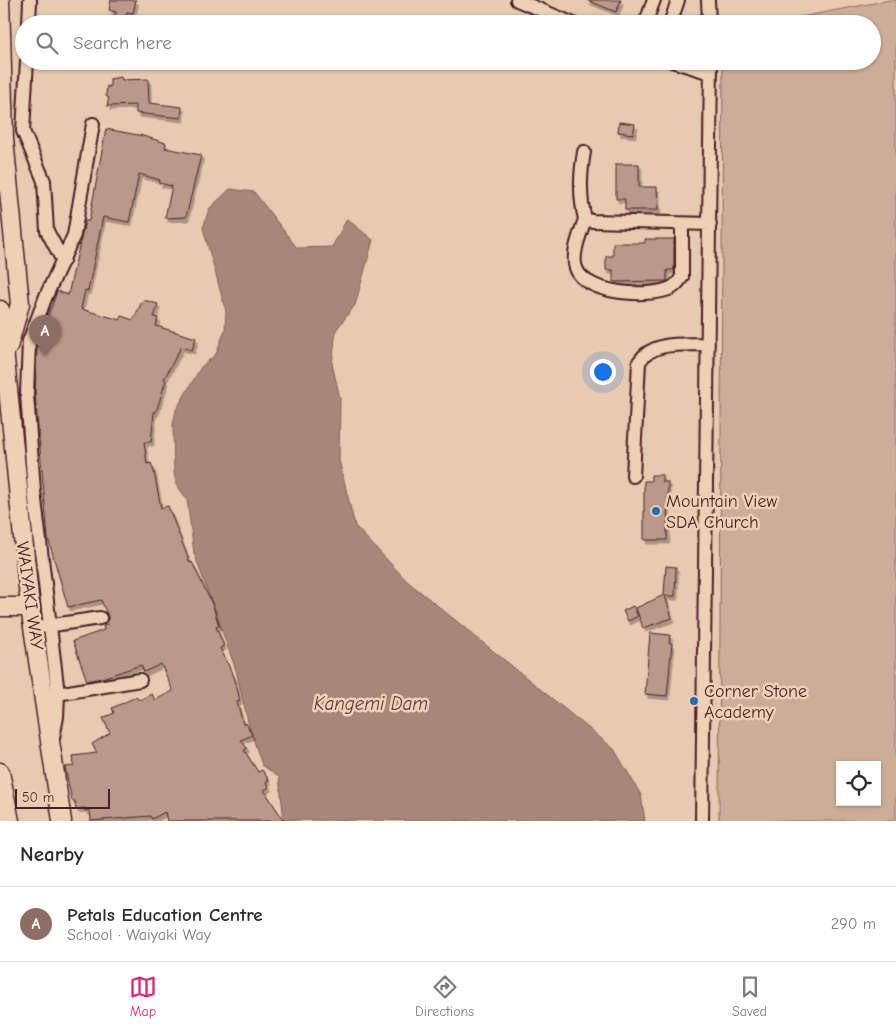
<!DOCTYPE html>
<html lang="en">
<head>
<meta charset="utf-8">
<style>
	body { margin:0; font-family:"Comic Neue",sans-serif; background:#f2f2f3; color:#2b2b33 }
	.controls { position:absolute; right:15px; bottom:15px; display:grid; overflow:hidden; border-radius:0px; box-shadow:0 1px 4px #0004 }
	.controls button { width:45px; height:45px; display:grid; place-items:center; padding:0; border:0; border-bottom:1px solid #e1e1e2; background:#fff; color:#2b2b33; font:25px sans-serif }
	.scale { position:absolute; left:15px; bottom:12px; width:95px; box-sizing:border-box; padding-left:5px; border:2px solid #4a1f2b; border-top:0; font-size:14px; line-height:18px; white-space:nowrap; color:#4a1f2b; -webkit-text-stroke:4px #eed1b4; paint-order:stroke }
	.you { position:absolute; left:602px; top:371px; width:18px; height:18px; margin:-12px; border:4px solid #fff; border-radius:50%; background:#1a73e8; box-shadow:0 0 0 8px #1a73e833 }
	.badge { display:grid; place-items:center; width:32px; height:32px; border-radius:50%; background:#db2777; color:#fff; font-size:16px; font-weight:700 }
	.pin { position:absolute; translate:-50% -41px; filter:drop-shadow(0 1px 2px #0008) }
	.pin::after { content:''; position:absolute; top:26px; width:18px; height:15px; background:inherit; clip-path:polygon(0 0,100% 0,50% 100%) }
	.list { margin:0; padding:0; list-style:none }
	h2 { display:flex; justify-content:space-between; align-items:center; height:65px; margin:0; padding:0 20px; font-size:21px }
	h2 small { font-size:16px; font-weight:400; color:#7c7c81 }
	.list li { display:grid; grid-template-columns:32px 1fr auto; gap:15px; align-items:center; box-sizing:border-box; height:75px; padding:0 20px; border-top:1px solid #e1e1e2 }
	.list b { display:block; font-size:19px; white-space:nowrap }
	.list p { margin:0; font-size:16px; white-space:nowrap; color:#7c7c81 }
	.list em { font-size:16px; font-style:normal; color:#7c7c81 }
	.icon { flex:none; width:28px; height:28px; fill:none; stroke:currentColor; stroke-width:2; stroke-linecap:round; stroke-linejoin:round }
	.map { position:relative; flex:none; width:896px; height:821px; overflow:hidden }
	.search { position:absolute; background:#fff; box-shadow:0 1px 4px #0004; left:15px; right:15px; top:15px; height:55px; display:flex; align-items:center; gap:12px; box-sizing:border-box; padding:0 18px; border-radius:28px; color:#7c7c81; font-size:19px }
	.sheet { height:140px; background:#fff }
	nav { display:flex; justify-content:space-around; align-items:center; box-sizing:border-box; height:70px; border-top:1px solid #e1e1e2; background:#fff; font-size:14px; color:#7c7c81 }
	nav a { display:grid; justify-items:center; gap:2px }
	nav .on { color:#db2777 }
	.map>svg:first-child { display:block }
</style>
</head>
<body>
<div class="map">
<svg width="896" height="821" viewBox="0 0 896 821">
	<defs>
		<filter id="shadow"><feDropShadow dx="2.5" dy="4" stdDeviation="0" flood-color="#0004"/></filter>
	</defs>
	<rect width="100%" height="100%" fill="#e7caaf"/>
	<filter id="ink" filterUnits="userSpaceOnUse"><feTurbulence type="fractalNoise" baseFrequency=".02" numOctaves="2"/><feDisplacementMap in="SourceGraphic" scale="10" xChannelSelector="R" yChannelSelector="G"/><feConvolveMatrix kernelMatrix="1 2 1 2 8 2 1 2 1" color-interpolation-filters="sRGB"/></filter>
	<g filter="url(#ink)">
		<!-- green -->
		<path fill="#cdad99" stroke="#8c6662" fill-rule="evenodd" d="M890,0H896V821H719L723,61H872V24H764ZM840,765H877V802H840Z"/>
		<!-- water -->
		<path fill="#a9867a" stroke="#835d5a" d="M230,189L254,192L297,248L332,247L347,219L373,240L355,305L336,330L332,364L340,398L339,460L355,526L407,581L614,749L641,795L645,821L284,820L279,777L262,765L249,726L236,670L194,553L187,499L176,484L174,472L173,425L176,410L201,367L216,354L225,330L226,311L203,228L209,209Z"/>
		<!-- building -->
		<path fill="#bb998a" stroke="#4a1f2b" filter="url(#shadow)" d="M111,0H136L133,13L127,12L125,20L115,18L116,12L109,10Z
			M587,0H621L616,12Z
			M121,77L122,80L148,79L149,103L182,107L181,118L136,113V105L107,106L109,98L106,96L107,86L110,87V79Z
			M619,122L635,124L633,134L618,132Z
			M106,129L143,136L166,143L165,148L201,155L186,217L165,218L172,186L159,183L160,180L139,174L129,222L103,217L88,291L85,290L81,309L120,320L121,316L133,320L143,300L158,304L154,317L158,318L156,326L196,338L192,350L181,347L164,379L166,380L156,412H154L151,442H144L147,464L151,463L154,472L161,508L168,506L190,563L192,562L213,606L219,626L216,627L224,646L220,648L235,679L240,701L237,702L243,724L246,723L252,735L241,740L247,748L244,750L258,772L262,770L269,780L266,782L269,787L264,790L284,821H167L165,812L152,819L150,816L91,821L90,810L85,811V808L76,809L75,801H72L65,767L74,766L73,756L97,753L92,744L110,733L103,718L114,713L112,708L136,697L139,700L152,694L155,700L173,691L161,664L144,672L141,665L102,678L87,681L73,641L104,630L103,626L108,624V616L101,600L68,607L48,538L35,394L37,349L57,291L68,295L85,221H89Z
			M616,164H639V187H657L658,210H625V199H616Z
			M645,239H674V270H667V281L613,282V270H606V256H613V243H645Z
			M651,475H662V482H668L667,540H644V481H651Z
			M666,566L676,567L675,596H665L672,618L643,628L636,608L664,595Z
			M633,606L638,616L628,621L623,611Z
			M650,633L670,635L669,643H672L667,696L645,694Z"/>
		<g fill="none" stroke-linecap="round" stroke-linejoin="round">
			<!-- minor casing -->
			<g stroke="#4a1f2b" stroke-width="16">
				<path id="minor" d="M517,0L574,24
					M708,0L709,24
					M29,24L30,0
					M645,24L654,0
					M670,24L678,0
					M27,61L23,131L44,181L47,231L63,261
					M672,61L711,73
					M584,152C580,175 579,196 585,219L592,221L710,224
					M585,219C581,232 571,254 576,268C585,295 650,298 671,288C676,286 679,281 682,277V224
					M633,476L639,362C653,340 684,345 708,344
					M40,627L100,618
					M51,695L140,680
					M53,738L57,717L58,694L34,491L27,394L29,341L46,296L74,235L93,124
					M702,821L711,61"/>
			</g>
			<!-- highway casing -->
			<g stroke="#4a1f2b" stroke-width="21">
				<path id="highway" d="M0,0L4,139L20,304L8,347
					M0,310L30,607L62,821
					M0,607H30
					M0,772L10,821"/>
			</g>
			<!-- minor -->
			<use href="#minor" stroke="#eed1b4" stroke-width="12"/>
			<!-- highway -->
			<use href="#highway" stroke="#eed1b4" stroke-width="18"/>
		</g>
	</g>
	<!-- markers -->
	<g fill="#1f6fb2" stroke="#eed1b4" stroke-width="2">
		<circle cx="656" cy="511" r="5"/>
		<circle cx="694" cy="701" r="5"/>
	</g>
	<g text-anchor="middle" stroke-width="5" stroke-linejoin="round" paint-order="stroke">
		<!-- poi labels -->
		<g font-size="18" fill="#4a1f2b" stroke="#eed1b4" text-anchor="start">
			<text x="666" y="507">Mountain View<tspan x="666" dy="21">SDA Church</tspan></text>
			<text x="704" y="697">Corner Stone<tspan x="704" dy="21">Academy</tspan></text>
		</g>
		<!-- street labels -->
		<g font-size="18" fill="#4a1f2b" stroke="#eed1b4">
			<text transform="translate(30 596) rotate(82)" y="6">WAIYAKI WAY</text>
		</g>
		<!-- water labels -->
		<g font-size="19" font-style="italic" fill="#62393f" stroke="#eed1b4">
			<text x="371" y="710">Kangemi Dam</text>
		</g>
	</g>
</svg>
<div class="controls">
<button><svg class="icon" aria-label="locate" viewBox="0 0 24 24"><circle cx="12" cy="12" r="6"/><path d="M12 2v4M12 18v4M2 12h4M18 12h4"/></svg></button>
</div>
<div class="scale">50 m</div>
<div class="you"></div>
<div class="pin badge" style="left:45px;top:356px;background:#8d6e63">A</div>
<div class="search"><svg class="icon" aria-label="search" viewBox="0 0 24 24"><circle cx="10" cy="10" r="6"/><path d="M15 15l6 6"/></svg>Search here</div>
</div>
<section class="sheet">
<h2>Nearby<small></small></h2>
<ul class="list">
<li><span class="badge" style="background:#8d6e63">A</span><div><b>Petals Education Centre</b><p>School · Waiyaki Way</p></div><em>290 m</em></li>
</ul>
</section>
<nav>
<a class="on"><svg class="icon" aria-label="map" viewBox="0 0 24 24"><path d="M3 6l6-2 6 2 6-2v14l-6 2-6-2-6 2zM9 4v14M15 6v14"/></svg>Map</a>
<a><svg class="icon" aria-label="directions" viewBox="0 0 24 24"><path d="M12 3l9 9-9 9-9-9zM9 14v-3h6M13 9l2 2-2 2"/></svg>Directions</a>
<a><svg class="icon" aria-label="saved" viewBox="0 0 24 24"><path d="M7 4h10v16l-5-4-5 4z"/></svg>Saved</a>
</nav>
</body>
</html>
